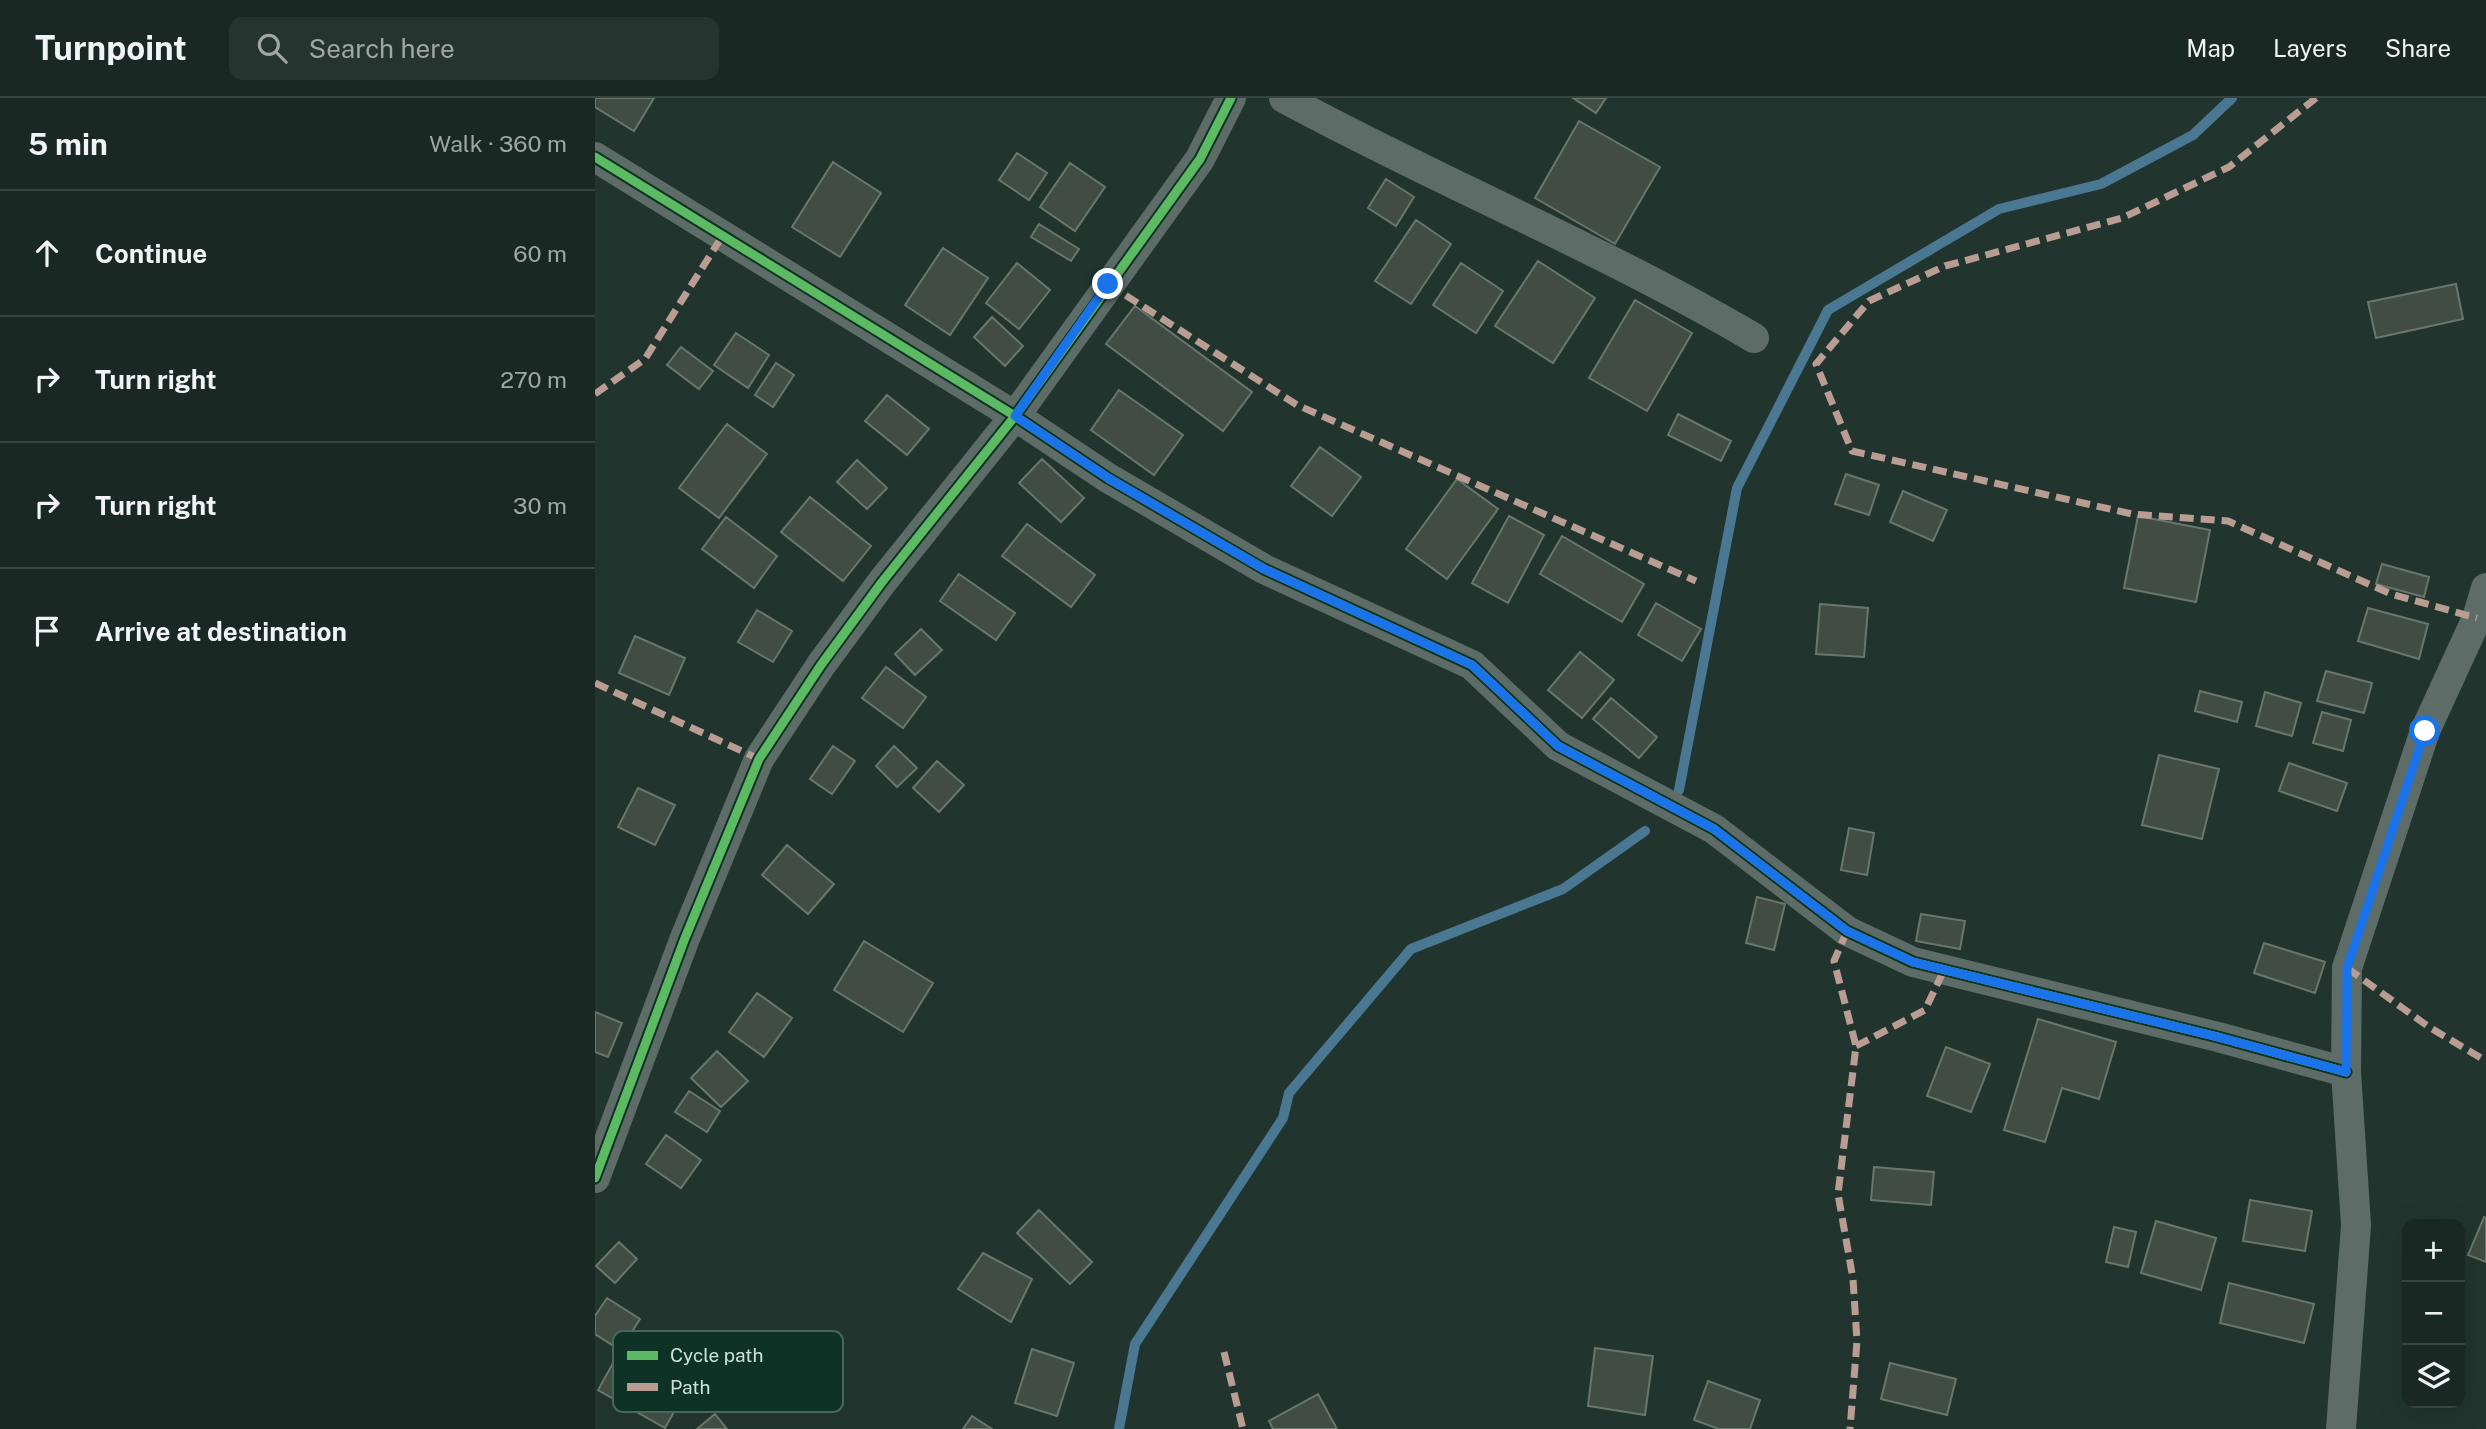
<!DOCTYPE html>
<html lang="en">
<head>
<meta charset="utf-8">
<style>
	body { margin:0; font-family:"Public Sans",sans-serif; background:#26342f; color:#f1f3f6 }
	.controls { position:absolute; right:21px; bottom:21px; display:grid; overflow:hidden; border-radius:14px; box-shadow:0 7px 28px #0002 }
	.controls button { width:63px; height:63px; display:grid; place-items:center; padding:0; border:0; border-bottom:2px solid #374440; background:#192822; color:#f1f3f6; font:35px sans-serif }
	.stop { position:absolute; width:21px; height:21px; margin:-16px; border:5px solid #1a73e8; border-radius:50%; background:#fff }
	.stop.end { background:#1a73e8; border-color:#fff; box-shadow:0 2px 7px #0008 }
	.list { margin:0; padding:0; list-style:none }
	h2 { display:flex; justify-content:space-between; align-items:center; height:91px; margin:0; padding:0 28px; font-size:30px }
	h2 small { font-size:23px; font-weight:400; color:#9fa6a5 }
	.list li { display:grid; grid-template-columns:46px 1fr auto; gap:21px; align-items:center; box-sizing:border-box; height:126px; padding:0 28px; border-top:2px solid #374440 }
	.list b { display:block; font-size:26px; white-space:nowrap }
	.list em { font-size:23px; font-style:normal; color:#9fa6a5 }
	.icon { flex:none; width:38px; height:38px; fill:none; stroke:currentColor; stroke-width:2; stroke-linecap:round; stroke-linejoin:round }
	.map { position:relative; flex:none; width:1891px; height:1331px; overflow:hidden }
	header { display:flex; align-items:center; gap:42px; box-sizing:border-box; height:98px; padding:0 35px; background:#192822; border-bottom:2px solid #374440 }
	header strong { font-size:33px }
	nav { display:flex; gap:38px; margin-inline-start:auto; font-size:24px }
	.search { width:490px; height:63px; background:#26342f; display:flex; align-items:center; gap:18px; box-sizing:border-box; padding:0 24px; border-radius:14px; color:#9fa6a5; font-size:26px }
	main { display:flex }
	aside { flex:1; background:#192822 }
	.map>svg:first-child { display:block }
</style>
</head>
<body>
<header>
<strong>Turnpoint</strong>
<div class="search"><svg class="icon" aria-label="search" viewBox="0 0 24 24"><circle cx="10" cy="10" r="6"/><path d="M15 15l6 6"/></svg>Search here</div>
<nav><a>Map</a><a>Layers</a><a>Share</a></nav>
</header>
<main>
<aside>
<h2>5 min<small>Walk · 360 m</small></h2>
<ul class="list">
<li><svg class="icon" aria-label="ahead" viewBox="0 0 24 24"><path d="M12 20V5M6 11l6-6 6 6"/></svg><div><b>Continue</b></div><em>60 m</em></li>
<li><svg class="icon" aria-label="right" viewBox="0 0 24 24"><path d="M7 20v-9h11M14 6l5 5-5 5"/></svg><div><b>Turn right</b></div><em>270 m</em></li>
<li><svg class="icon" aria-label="right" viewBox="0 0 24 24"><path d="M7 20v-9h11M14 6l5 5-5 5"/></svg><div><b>Turn right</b></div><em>30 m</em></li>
<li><svg class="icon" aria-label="arrive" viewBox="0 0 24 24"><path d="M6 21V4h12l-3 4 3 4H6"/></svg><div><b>Arrive at destination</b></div></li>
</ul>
</aside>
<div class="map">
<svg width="1891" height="1331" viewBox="0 0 1891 1331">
	<rect width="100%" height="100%" fill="#21352e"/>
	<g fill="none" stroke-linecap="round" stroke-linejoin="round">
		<!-- stream -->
		<path stroke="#4a7791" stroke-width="10" d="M1084,692L1142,390L1233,212L1404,111L1506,86L1598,37L1637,0
			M524,1331L540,1246L688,1020L694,995L816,851L968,791L1050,733"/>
	</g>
	<!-- building -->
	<path fill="#414d44" stroke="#69766c" stroke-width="2" d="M0,0H59L39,33L0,9Z
		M978,0H1011L1001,15Z
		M984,23L1065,69L1020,146L940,100Z
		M422,55L452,75L434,102L404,82Z
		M238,64L286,95L245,159L197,129Z
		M475,65L510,89L480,133L445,109Z
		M791,81L819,99L801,128L773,110Z
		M821,122L856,146L816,206L780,183Z
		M444,126L484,151L476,163L436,139Z
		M348,150L393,180L355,237L310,207Z
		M943,163L1000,200L958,265L900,228Z
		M422,165L455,192L424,231L391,205Z
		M866,165L908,193L881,235L838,207Z
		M1861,186L1868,221L1781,240L1773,204Z
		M1040,202L1097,235L1052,313L994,280Z
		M540,208L657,294L628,333L511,246Z
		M397,219L428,248L410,268L379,239Z
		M141,235L174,257L153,290L119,267Z
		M86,249L118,273L104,291L72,267Z
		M181,265L199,277L178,309L160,297Z
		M524,292L588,337L559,377L496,332Z
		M292,297L334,331L312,357L270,323Z
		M1083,316L1136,343L1126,363L1073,337Z
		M132,326L172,356L124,420L84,390Z
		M725,349L766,379L737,418L696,388Z
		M447,361L489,400L466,424L424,385Z
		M262,362L292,390L272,411L242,384Z
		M1251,376L1284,387L1274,417L1240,406Z
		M862,381L903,411L852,481L811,451Z
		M1308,393L1352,412L1338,443L1295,424Z
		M215,399L276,448L248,483L186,434Z
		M914,418L949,437L913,505L877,485Z
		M1543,418L1615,432L1601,504L1529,490Z
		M131,419L182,458L159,490L107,451Z
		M432,426L500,477L476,509L407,458Z
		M967,438L1049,486L1027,524L945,476Z
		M1787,466L1834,479L1829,499L1781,486Z
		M364,476L420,515L401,542L345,503Z
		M1061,505L1106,531L1087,563L1043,537Z
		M1225,506L1273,510L1269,559L1221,556Z
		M1773,510L1833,526L1824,561L1763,543Z
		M162,512L197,533L178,564L143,544Z
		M326,531L347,552L320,577L300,556Z
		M40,538L90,560L74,597L24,575Z
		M985,554L1019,582L987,620L953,592Z
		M291,569L331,599L308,630L267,600Z
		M1731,573L1777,585L1769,615L1722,603Z
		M1605,593L1647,604L1642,624L1600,613Z
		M1670,594L1706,605L1697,638L1661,628Z
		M1016,600L1062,639L1044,660L998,621Z
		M1727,614L1756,622L1748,653L1718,645Z
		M238,648L260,663L237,696L215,681Z
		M299,648L322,670L302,689L281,668Z
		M1564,657L1624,671L1607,741L1547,727Z
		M342,663L369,687L344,714L318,690Z
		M1694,665L1752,685L1742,713L1684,693Z
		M43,690L80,707L60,747L23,729Z
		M1254,730L1279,735L1272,777L1246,772Z
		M192,747L239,786L213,816L167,777Z
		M1162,799L1190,806L1179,852L1151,845Z
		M1326,816L1370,823L1365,851L1321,843Z
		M269,843L338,885L308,934L239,892Z
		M1669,845L1730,864L1720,895L1659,875Z
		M162,895L197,920L169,959L134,934Z
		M0,914L27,925L13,959L0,954Z
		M1443,921L1521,944L1504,1001L1467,990L1450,1044L1409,1032Z
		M1351,949L1395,966L1376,1014L1332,998Z
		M122,953L153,983L126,1009L96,980Z
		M94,993L125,1013L112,1034L80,1014Z
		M71,1037L106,1062L86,1090L51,1066Z
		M1279,1069L1339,1074L1336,1107L1276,1102Z
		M1655,1102L1717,1113L1710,1153L1648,1143Z
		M444,1112L497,1164L475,1186L422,1135Z
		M1889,1119L1891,1120V1164L1873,1157Z
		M1561,1123L1621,1140L1606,1192L1546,1175Z
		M1519,1129L1541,1134L1533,1169L1511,1164Z
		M24,1144L42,1161L20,1185L1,1168Z
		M388,1155L437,1181L416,1224L363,1191Z
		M1634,1185L1719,1206L1709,1245L1625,1225Z
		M12,1200L45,1221L25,1252L0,1236V1218Z
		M1000,1250L1058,1258L1050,1317L993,1308Z
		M437,1251L479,1265L462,1318L420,1305Z
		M22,1258L89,1296L70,1330L3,1292Z
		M1295,1265L1361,1281L1352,1317L1286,1301Z
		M1113,1283L1165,1302L1155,1331H1124L1099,1322Z
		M723,1296L742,1331H678L674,1323Z
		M120,1316L132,1331H102Z
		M377,1318L397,1331H368Z"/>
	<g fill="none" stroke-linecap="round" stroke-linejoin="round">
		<!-- minor -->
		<path stroke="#5d6c66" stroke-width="30" d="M689,0C844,84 1008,151 1159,240
			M0,59L420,318L513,380L669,471L877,567L963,648L1119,731L1252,833L1318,864L1623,939L1751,974
			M0,1080L90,840L164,661L226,567L287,484L420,318L605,61L636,0
			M1746,1331L1761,1127L1751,974L1752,870L1830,633L1882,520L1891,490"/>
		<!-- quiet -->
		<path stroke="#b99d93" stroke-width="7" stroke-dasharray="14 7" stroke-linecap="butt" d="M1721,0L1634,69L1527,120L1350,168L1274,203L1221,266L1257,353L1537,416L1633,423L1796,496L1882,520
			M513,186L702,307L1101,483
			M0,296L50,261L126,140
			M0,585L164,661
			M1252,833L1239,863L1261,948L1243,1096L1258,1181L1262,1243L1255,1331
			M1752,870L1834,929L1891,963
			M1261,948L1330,912L1349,872
			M629,1254L648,1331"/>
		<!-- cycleway casing -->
		<g stroke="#0e3326" stroke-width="13">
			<path id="cycleway" d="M0,59L420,318L513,380L669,471L877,567L963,648L1119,731L1252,833L1318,864L1623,939L1751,974
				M0,1080L90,840L164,661L226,567L287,484L420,318L605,61L636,0"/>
		</g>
		<!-- cycleway -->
		<use href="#cycleway" stroke="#5cba63" stroke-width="9"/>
	</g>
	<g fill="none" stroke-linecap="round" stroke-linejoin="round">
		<!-- route -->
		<path stroke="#1a73e8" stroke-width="9" d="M513,186L420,318L513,380L669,471L877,567L963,648L1119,731L1252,833L1318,864L1623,939L1751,974L1752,870L1830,633"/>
	</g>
	<!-- legend -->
	<rect x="18" y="1233" width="230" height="81" rx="10" fill="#0e3326" stroke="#47675b" stroke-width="2"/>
	<rect x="32" y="1253" width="31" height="9" fill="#5cba63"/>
	<rect x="32" y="1285" width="31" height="8" fill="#b99d93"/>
	<g font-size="19" fill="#cde1d8">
		<text x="75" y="1264">Cycle path</text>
		<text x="75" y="1296">Path</text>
	</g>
</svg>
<div class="controls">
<button>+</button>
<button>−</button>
<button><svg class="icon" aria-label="layers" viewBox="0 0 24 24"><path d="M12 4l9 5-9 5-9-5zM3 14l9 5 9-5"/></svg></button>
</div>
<div class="stop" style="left:1830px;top:633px"></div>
<div class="stop end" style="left:513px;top:186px"></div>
</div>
</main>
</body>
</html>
